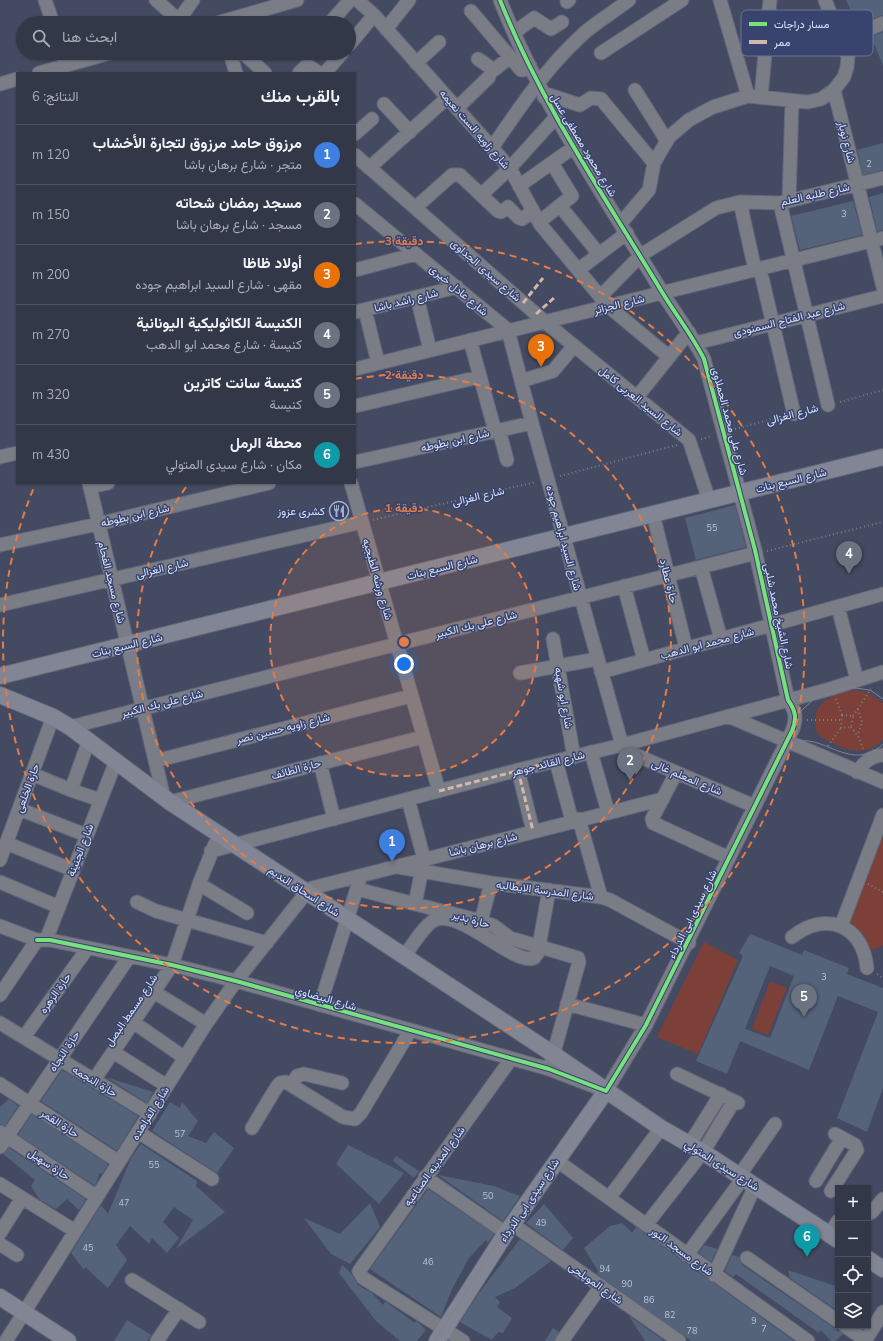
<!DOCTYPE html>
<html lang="ar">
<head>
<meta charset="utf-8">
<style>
	body { margin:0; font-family:"Nunito Sans",Vazirmatn,sans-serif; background:#3b3f50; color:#f1f3f6; direction:rtl }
	.controls { position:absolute; right:12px; bottom:12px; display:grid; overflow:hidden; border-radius:0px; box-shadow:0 1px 3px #0004 }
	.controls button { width:36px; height:36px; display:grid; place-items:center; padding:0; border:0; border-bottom:1px solid #4e5261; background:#333849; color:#f1f3f6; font:20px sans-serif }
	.you { position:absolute; left:404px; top:664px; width:14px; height:14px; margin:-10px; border:3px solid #fff; border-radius:50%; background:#1a73e8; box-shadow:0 0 0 6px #1a73e833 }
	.badge { display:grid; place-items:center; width:26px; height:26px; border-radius:50%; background:#8c9099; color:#fff; font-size:13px; font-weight:700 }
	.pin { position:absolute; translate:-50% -33px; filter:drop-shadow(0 1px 2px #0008) }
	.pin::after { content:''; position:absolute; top:21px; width:14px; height:12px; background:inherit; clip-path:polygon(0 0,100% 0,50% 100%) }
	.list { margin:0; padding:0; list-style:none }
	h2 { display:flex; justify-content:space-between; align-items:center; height:52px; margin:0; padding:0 16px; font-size:17px }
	h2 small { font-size:13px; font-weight:400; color:#a9acb4 }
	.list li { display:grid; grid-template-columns:26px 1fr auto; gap:12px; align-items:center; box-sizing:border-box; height:60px; padding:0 16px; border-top:1px solid #4e5261 }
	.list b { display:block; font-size:15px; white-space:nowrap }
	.list p { margin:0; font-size:13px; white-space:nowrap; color:#a9acb4 }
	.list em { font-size:13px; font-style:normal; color:#a9acb4 }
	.icon { flex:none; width:22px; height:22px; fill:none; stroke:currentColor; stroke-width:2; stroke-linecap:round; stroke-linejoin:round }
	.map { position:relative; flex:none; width:883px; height:1341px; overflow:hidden; direction:ltr }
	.search { position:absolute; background:#333849; box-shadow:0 1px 3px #0004; left:16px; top:16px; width:340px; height:44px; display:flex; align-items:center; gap:10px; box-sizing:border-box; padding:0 14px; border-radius:22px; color:#a9acb4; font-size:15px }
	.panel { position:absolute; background:#333849; box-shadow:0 1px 3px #0004; left:16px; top:72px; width:340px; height:412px; border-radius:0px; direction:rtl }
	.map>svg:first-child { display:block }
</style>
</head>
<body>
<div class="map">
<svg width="883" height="1341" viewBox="0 0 883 1341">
	<rect width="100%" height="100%" fill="#444a61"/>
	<!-- green -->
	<path fill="#7d4038" d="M854,690L868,693L883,703V739C869,756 850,752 833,743C830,741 825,740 822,738C817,734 815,727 815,722C815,699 836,694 854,690Z
		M883,834V946L871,950L863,934L848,921Z
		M704,942L738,960L698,1054L657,1037Z
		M770,981L787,988L768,1035L752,1029Z"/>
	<!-- building -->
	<path fill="#54637a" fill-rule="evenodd" d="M846,0H883V15L857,25Z
		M883,32V65L871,37Z
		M883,143V170L863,175L857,150Z
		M883,193V230L877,231L869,197Z
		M853,201L862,235L800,250L791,216Z
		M735,505L746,547L696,560L685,518Z
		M750,934L802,955L804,950L849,968L847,974L883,988V1088L867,1132L837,1118L878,1012L838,996L809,1070L740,1041L727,1074L696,1061L743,956L739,953ZM770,966L794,976L770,1038L745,1029Z
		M62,1070L138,1116L117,1151L41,1101Z
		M106,1077L153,1092L147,1103Z
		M9,1099L18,1106L5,1126L0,1124V1107Z
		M170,1102L180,1108L182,1102L198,1121L188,1136L206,1143L214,1132L234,1148L217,1173L152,1131Z
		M32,1114L108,1164L102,1174L100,1173L95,1186L18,1135Z
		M141,1144L197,1181L196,1186L225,1212L176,1249L193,1220L174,1207L163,1222L179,1238L167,1253L152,1238L149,1244L130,1226L116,1245L127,1260L108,1288L85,1267L84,1270L71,1253L101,1205L108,1214L131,1158Z
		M348,1145L404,1173L379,1204L336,1164Z
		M9,1148L86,1199L79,1210L67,1199L56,1209L40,1200L31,1186L35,1180L3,1154Z
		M396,1156L419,1171L414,1178L393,1161Z
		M438,1175L494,1186L520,1196L503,1221Z
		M428,1189L494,1234L488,1243L486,1240L469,1258L452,1289L441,1317L370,1269Z
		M370,1203L380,1227L350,1264L331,1254L304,1218L340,1234Z
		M544,1204L573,1238L563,1250L526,1223Z
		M622,1223L632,1233L636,1227L794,1341H691L597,1274L598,1271L584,1248L610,1226Z
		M520,1239L551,1261L515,1288L495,1297L500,1302L497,1307L512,1318L503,1333L498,1332L492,1340L460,1322L479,1293Z
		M704,1245L717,1249L711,1262L699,1253Z
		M732,1255L739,1257L742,1265L843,1334L835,1341H831L821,1330L819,1333L736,1274L733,1277L725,1271Z
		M342,1265L351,1273L358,1285L372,1293L383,1305L385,1301L415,1323L416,1321L418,1322L426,1330L417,1341H400L376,1321L339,1273Z
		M788,1270L838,1287V1311L790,1278Z
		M629,1316L663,1340V1341H645Z
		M127,1320L151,1335L147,1341H114Z
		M553,1328L559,1332L554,1341H545Z"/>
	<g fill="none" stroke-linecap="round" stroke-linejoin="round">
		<!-- minor casing -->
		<g stroke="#61677a" stroke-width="15">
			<path id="minor" d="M45,0L53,23
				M156,0L182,23
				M357,0L374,15L502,159L513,174L540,224L608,306L668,356
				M720,0L748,96
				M567,2L569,0
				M471,11L521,70H524L530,66
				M179,20L193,0
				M217,23L297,0
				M330,23L350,0
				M386,29L409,0
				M865,31L883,23
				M515,32L534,18L551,29L562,22
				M349,45L374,15
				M62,53L65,66
				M230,53L236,73
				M243,53L265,73
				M601,53L682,0
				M478,59L494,70L510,57
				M416,63L439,42
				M39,73L110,53
				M299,73L305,67H310L319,73
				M325,73L342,53
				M0,84L17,79
				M635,90L667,141
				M834,90L883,287
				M544,97L549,95L580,105L591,98L601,99L654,163
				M761,97L770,0
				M384,104L410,132
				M457,108L489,77
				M355,134L372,119
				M492,148C519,108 546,68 582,35C596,22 614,12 629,0
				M355,155L545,322L689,440L709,500
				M369,168L447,98
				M519,186L574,147
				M481,195L509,169L556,117
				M789,201L792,101
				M740,202L755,270
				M780,203L828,405
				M355,204L508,330L532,423L622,745L631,753L754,806
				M560,206L599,254
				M415,208L452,175H460L498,211L501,212L508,207L519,218L522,219L532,212
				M539,222L572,196L552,163
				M621,223L649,190L654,163L669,137L689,120L713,107L748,96L808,102L821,99L834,90L844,77L847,67L848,57L825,0
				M760,269L794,414
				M355,270L416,254
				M578,270L627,233
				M417,297L430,350
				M600,297L641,255L716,208L740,202L780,203L883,178
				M365,310L378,363
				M355,312L457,287
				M470,340L495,431
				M696,343L883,296
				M355,369L883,238
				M521,381L553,371L574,346
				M637,397L689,332
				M355,406L479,377
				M499,430L507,460
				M0,457L17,453
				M355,462L532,423
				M89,483L164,798
				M351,483L439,791
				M90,487L108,483
				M653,514L686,648
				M0,545L98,524L269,483
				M701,567L721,639
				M624,586L644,660
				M0,605L362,522
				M838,607L857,680
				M553,639L574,757
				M601,672L883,594
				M520,673L597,659
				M728,716L883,782
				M70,727L756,553
				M591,752L608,812
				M155,761L411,696
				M556,761L572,821
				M320,763L334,819
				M518,770L533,831
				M857,772C864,762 871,756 883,755
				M676,773L652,819L653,823L729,858
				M32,774L71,790L100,800
				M71,790L89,740
				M408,799L424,859L415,904
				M170,802L423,737
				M19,809L86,835
				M579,819L601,897
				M6,843L73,870
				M211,851L518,770L622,745L830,689L883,672
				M0,860L53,717
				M398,867L491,883L601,897L610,900L689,943
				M0,882L59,907
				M199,884L247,913
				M357,889L481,921L494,926L510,938L578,958L579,962L551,1063
				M137,902L156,911L267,943
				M481,921L491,883
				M0,926L37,940
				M841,926L883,815
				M792,937C826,910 863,925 867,968
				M37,940H50L172,965L236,981L549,1069L606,1091L646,1025L792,731C797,719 796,711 788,700L755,550L704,359C692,335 676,315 662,292C605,197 541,104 500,0
				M46,940L116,761
				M539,946L549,890
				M404,957C411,947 423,927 433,921C459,906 513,966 534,958L542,947
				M154,992L206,1024
				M0,995L37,940
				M567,1004L646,1025
				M320,1005L359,882
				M133,1022L185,1058
				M0,1023L150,1114
				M24,1037L87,949
				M113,1052L167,1086
				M677,1074L738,1103
				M94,1080L172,965L199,884L215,844
				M0,1084L119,1162
				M292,1085L297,1076L304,1074L342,1083
				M252,1128L276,1088L280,1083L286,1082L343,1117L355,1119L361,1113L410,1031
				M0,1132L97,1197
				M138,1132L212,1179
				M689,1145L721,1094
				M0,1147L129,957
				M556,1160L808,1341
				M739,1176L775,1124
				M425,1177L506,1233
				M816,1181L842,1138
				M0,1184L75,1231
				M831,1191L857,1150L855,1145L835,1134
				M609,1198L661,1128
				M868,1214L872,1212L883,1199
				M512,1224L679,1341
				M646,1225L703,1152L734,1101
				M0,1233L22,1198
				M830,1234L838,1221
				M0,1244L17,1255
				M687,1255L743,1178
				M747,1258L838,1321
				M714,1275L755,1186
				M132,1280L199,1322
				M845,1326L865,1340
				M6,1341L206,1024L236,981L302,898L312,888L663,799
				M157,1341L179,1309
				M463,1341L363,1278L359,1271L511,1059
				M562,1341L601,1286
				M865,1341L883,1312"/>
		</g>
		<!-- major casing -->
		<g stroke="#61677a" stroke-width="18">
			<path id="major" d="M0,676L883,457
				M0,695L53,717L70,727L170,802L553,1054L661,1128L703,1152L838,1240
				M868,1259L883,1269
				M0,1297L68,1341
				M437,1341L506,1233L606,1091"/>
		</g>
		<!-- path -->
		<path stroke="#7a7e89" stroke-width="2" stroke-dasharray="1 3" stroke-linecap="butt" d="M840,402L883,390
			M805,411L816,408
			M735,429L783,416
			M701,439L712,436
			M560,476L677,445
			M373,520L536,482
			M767,551L883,522
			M836,699L842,715
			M858,709L862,722L858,735
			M842,715L853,716L851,727L841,728Z
			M853,716L871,689
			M807,720H841
			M851,727L858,736L864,750
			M828,746L841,728
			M868,884L883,892
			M877,974L883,978"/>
		<!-- minor -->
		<use href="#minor" stroke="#7a7c86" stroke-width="13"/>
		<!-- major -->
		<use href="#major" stroke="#828694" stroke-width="16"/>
		<!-- tram -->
		<path stroke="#7f828d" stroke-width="1" d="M781,758C808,710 845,781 883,744
			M656,1011L671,982
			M435,1341L504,1231L605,1090L644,1024L687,941L770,766L802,710L814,699L847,687L870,690L883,699"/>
		<!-- quiet -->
		<path stroke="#d1b7ad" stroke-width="3" stroke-dasharray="6 3" stroke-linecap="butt" d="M523,303L543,278
			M536,314L555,297
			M518,770L533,831
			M439,791L556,761"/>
		<!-- cycleway casing -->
		<g stroke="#38446d" stroke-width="6">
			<path id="cycleway" d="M37,940H50L172,965L236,981L549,1069L606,1091L646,1025L792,731C797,719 796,711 788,700L755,550L704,359C692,335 676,315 662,292C605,197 541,104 500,0"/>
		</g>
		<!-- cycleway -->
		<use href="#cycleway" stroke="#77e17e" stroke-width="4"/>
	</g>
	<!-- distance rings -->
	<circle cx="404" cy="642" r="134" fill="#e47c48" fill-opacity=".12"/>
	<g fill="none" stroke="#e47c48" stroke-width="2" stroke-dasharray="7 5">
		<circle cx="404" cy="642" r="134"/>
		<path d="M355 379A267 267 0 1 1 189 483"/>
		<path d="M355 244A401 401 0 1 1 35 485"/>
	</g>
	<!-- icons -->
	<defs>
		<g id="restaurant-ring" transform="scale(1)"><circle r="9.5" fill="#38446d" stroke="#a6adc6" stroke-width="1.5"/><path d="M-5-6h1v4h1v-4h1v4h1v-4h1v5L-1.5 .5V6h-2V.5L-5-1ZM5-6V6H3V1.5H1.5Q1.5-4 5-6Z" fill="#a6adc6"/></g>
	</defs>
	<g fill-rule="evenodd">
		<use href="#restaurant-ring" x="339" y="511"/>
	</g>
	<g text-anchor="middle" stroke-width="3" stroke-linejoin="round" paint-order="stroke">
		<!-- number labels -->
		<g font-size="9" fill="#b8c3dc">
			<text x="869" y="167">2</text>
			<text x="844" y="217">3</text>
			<text x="712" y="531">55</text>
			<text x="824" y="980">3</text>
			<text x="180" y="1137">57</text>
			<text x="154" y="1168">55</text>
			<text x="488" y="1199">50</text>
			<text x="124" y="1206">47</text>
			<text x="541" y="1226">49</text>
			<text x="88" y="1251">45</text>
			<text x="428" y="1265">46</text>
			<text x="605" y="1272">94</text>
			<text x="627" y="1287">90</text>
			<text x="649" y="1303">86</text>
			<text x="670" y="1318">82</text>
			<text x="754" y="1324">9</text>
			<text x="764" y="1332">7</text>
			<text x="692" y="1334">78</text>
		</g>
		<!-- street labels -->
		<g font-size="11" fill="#dae3fc" stroke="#38446d">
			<text transform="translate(475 129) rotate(49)" y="4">شارع زاويه الست نعيمه</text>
			<text transform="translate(847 142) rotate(76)" y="4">شارع نوبار</text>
			<text transform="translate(584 145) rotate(59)" y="4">شارع محمود مصطفى عسل</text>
			<text transform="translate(815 194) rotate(-13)" y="4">شارع طلبه العلم</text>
			<text transform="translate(486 270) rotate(41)" y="4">شارع سيدى الجداوى</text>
			<text transform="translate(459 290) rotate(40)" y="4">شارع عادل خيرى</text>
			<text transform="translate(406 300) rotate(-14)" y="4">شارع راشد باشا</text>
			<text transform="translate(619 304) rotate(-14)" y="4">شارع الجزائر</text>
			<text transform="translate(789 319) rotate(-14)" y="4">شارع عبد الفتاح السمنودى</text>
			<text transform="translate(641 401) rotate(39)" y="4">شارع السيد العربى كامل</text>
			<text transform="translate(792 414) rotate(-15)" y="4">شارع الغزالى</text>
			<text transform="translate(730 421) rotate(75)" y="4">شارع على محمد الحملاوى</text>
			<text transform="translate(455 440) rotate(-13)" y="4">شارع ابن بطوطه</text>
			<text transform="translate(791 480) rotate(-14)" y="4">شارع السبع بنات</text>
			<text transform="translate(478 496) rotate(-13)" y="4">شارع الغزالى</text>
			<text transform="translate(135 515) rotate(-13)" y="4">شارع ابن بطوطه</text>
			<text transform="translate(564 538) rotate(75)" y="4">شارع السيد ابراهيم جوده</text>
			<text transform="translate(442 567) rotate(-14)" y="4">شارع السبع بنات</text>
			<text transform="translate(162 568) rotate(-13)" y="4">شارع الغزالى</text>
			<text transform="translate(378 579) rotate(74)" y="4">شارع ورشه الطبجيه</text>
			<text transform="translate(669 581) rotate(76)" y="4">حارة عطارد</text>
			<text transform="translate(112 582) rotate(76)" y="4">شارع مسجد الفحام</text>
			<text transform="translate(779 616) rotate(78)" y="4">شارع الشيخ محمد شلبى</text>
			<text transform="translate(476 624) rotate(-14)" y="4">شارع على بك الكبير</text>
			<text transform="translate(707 643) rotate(-15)" y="4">شارع محمد ابو الدهب</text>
			<text transform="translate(127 645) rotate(-14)" y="4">شارع السبع بنات</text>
			<text transform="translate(564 698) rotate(80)" y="4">شارع ابو شهبه</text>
			<text transform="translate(162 703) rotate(-14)" y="4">شارع على بك الكبير</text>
			<text transform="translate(283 728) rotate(-14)" y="4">شارع زاويه حسين نصر</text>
			<text transform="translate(548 763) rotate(-14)" y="4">شارع القائد جوهر</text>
			<text transform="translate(296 769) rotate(-15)" y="4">حارة الطائف</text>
			<text transform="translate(687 777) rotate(23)" y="4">شارع المعلم غالى</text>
			<text transform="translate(27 788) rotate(-70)" y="4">حارة الخلعى</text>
			<text transform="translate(483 844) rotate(-14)" y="4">شارع برهان باشا</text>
			<text transform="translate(80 850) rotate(-69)" y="4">شارع الجنينة</text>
			<text transform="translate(545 890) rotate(7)" y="4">شارع المدرسة الايطاليه</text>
			<text transform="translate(304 891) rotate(33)" y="4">شارع اسحاق النديم</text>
			<text transform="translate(692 914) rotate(-64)" y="4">شارع سيدى ابى الدرداء</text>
			<text transform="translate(471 919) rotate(16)" y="4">حارة بدير</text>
			<text transform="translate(55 993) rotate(-55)" y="4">حارة الزهره</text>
			<text transform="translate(326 998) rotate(16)" y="4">شارع البيضاوي</text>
			<text transform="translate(131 1010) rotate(-56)" y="4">شارع مسمط البصل</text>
			<text transform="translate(64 1051) rotate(-56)" y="4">حارة النجاه</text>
			<text transform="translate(95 1081) rotate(31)" y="4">حارة النجمه</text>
			<text transform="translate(150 1113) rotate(-58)" y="4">شارع الفراهده</text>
			<text transform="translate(60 1123) rotate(33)" y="4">حارة القمر</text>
			<text transform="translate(49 1164) rotate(34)" y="4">حارة سهيل</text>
			<text transform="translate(722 1165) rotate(32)" y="4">شارع سيدى المتولي</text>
			<text transform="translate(434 1166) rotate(-54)" y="4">شارع المدينه الصناعيه</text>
			<text transform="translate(529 1200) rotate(-56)" y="4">شارع سيدى ابى الدرداء</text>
			<text transform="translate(682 1251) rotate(36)" y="4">شارع مسجد النور</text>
			<text transform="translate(596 1283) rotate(35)" y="4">شارع المويلحى</text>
		</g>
		<!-- poi labels -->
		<g font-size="11" fill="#dae3fc" stroke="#38446d" text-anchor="end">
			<text x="325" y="515">كشرى عزوز</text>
		</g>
	</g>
	<!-- legend -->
	<rect x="741" y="10" width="132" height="46" rx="6" fill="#38446d" stroke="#697498" stroke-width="1"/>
	<rect x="749" y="22" width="18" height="4" fill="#77e17e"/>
	<rect x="749" y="40" width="18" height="4" fill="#d1b7ad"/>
	<g font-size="11" fill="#dae3fc">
		<text x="774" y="28">مسار دراجات</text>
		<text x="774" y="46">ممر</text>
	</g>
	<circle cx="404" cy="642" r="6" fill="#e47c48" stroke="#38446d" stroke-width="2"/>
	<g font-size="12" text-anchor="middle" font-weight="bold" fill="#e47c48" stroke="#38446d" stroke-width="3" stroke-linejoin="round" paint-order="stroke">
		<text x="404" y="245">3 دقيقة</text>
		<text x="404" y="379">2 دقيقة</text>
		<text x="404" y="512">1 دقيقة</text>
	</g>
</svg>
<div class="controls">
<button>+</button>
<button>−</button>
<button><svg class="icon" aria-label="locate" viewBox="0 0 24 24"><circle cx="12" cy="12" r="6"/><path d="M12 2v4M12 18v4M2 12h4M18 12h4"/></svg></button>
<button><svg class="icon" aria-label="layers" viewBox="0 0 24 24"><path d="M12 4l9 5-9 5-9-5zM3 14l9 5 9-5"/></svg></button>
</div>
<div class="you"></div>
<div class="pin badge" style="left:392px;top:862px;background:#3f7fe0">1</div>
<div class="pin badge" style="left:630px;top:781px;background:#6b7280">2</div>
<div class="pin badge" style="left:541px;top:367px;background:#e8710a">3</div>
<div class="pin badge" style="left:849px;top:574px;background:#6b7280">4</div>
<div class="pin badge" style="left:804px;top:1017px;background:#6b7280">5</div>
<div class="pin badge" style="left:807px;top:1257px;background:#0f9aa8">6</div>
<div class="search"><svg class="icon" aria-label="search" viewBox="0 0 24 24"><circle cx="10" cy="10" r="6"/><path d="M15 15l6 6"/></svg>ابحث هنا</div>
<section class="panel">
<h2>بالقرب منك<small>النتائج: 6</small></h2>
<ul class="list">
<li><span class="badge" style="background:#3f7fe0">1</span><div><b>مرزوق حامد مرزوق لتجارة الأخشاب</b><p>متجر · شارع برهان باشا</p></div><em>120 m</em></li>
<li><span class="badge" style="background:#6b7280">2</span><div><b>مسجد رمضان شحاته</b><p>مسجد · شارع برهان باشا</p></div><em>150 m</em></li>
<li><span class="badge" style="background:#e8710a">3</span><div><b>أولاد ظاظا</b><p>مقهى · شارع السيد ابراهيم جوده</p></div><em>200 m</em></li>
<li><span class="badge" style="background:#6b7280">4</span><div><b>الكنيسة الكاثوليكية اليونانية</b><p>كنيسة · شارع محمد ابو الدهب</p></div><em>270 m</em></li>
<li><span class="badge" style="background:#6b7280">5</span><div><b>كنيسة سانت كاترين</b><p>كنيسة</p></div><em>320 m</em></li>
<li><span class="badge" style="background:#0f9aa8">6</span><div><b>محطة الرمل</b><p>مكان · شارع سيدى المتولي</p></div><em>430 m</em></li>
</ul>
</section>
</div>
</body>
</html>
